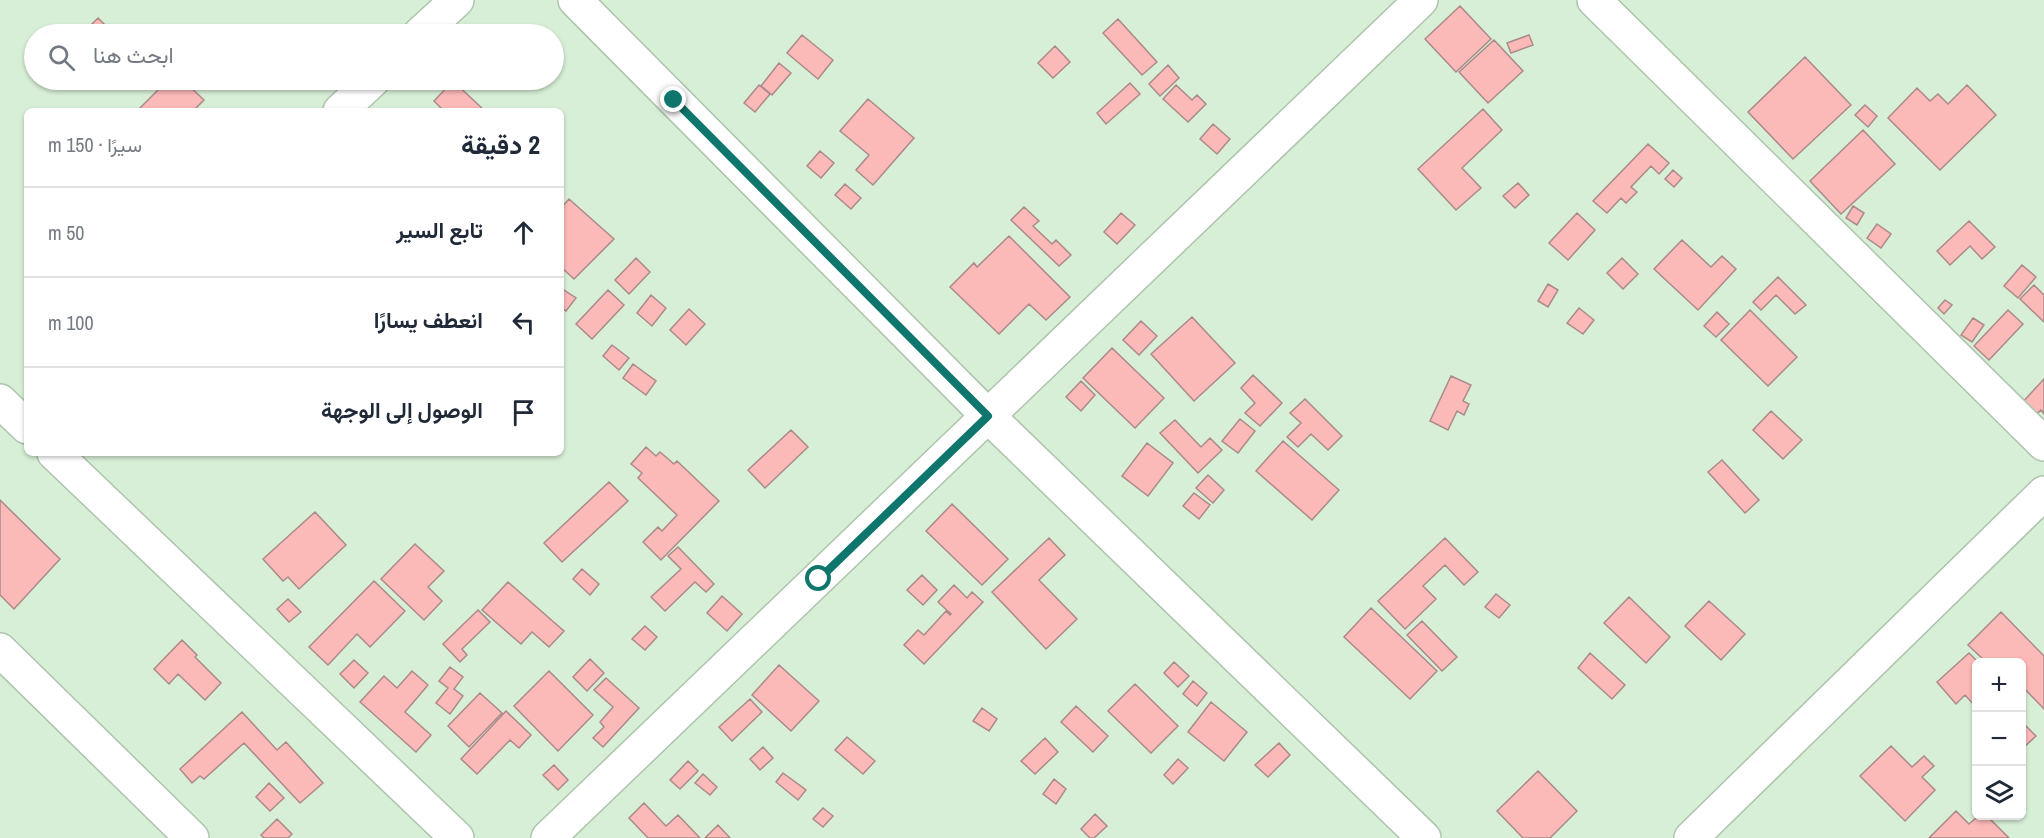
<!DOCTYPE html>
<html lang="ar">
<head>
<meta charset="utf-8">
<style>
	body { margin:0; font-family:"Archivo Narrow",Vazirmatn,sans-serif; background:#f6f6f7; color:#1f2937; direction:rtl }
	.controls { position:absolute; right:18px; bottom:18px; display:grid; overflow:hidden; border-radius:9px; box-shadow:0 2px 4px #0004 }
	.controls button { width:54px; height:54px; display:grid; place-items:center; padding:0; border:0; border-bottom:2px solid #e0e1e3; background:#fff; color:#1f2937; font:30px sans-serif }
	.stop { position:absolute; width:18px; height:18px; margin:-14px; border:4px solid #0f766e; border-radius:50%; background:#fff }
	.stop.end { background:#0f766e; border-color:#fff; box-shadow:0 2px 6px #0008 }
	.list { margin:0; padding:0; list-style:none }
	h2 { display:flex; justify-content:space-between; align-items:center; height:78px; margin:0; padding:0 24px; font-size:26px }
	h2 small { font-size:20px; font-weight:400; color:#747a83 }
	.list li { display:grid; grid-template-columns:39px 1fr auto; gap:18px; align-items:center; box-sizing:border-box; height:90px; padding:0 24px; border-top:2px solid #e0e1e3 }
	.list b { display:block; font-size:22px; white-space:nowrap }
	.list em { font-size:20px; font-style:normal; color:#747a83 }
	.icon { flex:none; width:33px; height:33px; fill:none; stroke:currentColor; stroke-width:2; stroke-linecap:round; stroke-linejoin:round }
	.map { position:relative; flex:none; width:2044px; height:838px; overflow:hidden; direction:ltr }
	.search { position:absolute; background:#fff; box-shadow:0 2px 4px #0004; left:24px; top:24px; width:540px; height:66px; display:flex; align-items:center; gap:15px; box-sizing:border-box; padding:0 21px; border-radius:33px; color:#747a83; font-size:22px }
	.panel { position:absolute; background:#fff; box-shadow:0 2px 4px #0004; left:24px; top:108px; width:540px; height:348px; border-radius:9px; direction:rtl }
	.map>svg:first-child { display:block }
</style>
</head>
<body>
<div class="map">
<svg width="2044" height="838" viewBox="0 0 2044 838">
	<rect width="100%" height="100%" fill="#d8efd7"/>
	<!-- building -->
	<path fill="#fbb9b8" stroke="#ab8a89" stroke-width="1.5" d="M1460,6L1491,39L1456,72L1425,39Z
		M98,18L114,34H82Z
		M1118,19L1157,62L1142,75L1103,33Z
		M802,35L833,60L818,79L787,53Z
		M1529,35L1533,45L1511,53L1507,43Z
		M1494,40L1523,71L1488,103L1459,72Z
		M1055,46L1070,62L1053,78L1038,63Z
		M1805,57L1851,105L1793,159L1748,112Z
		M779,63L791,73L772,95L761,86Z
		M1168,65L1179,78L1160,96L1149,84Z
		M168,80H183L204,100L193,111H137Z
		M453,81L485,111H444L434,101Z
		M1130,83L1140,94L1106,124L1097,113Z
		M759,85L770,94L755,112L744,103Z
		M1176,85L1192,100L1197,95L1206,104L1188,122L1163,99Z
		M1967,85L1996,115L1940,170L1888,118L1917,88L1930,101L1938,94L1948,104Z
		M868,99L914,138L873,185L856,170L869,155L840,131Z
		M1865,105L1877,116L1868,127L1855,115Z
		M1483,109L1502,130L1462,168L1481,188L1456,210L1418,169Z
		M1213,124L1230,139L1217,154L1200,139Z
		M1863,130L1895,164L1841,214L1810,181Z
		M1648,144L1669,163L1659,174L1651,166L1631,187L1637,192L1626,203L1621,198L1607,213L1593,201Z
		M820,151L834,163L821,178L807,166Z
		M1673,170L1682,178L1674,187L1665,179Z
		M1518,183L1529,195L1515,208L1503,196Z
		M845,184L861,198L851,209L835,195Z
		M569,199L614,239L574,279L561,267V208Z
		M1853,206L1864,213L1857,225L1846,218Z
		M1024,207L1039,221L1033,226L1052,244L1056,240L1071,255L1059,266L1011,220Z
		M1121,213L1135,225L1117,244L1104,232Z
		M1577,213L1595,230L1568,260L1549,243Z
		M1969,221L1995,247L1982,259L1970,246L1950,265L1937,251Z
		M1877,224L1891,234L1881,248L1867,238Z
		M1009,236L1070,297L1046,320L1029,304L999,334L950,287L974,263L977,267Z
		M1682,240L1711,267L1722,256L1736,269L1698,310L1654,269Z
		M636,258L650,272L629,294L615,280Z
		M1622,258L1638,274L1623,289L1607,273Z
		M2022,265L2036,277L2018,298L2004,286Z
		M1778,277L1806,305L1795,314L1776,295L1761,310L1753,302Z
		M1548,284L1558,290L1548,307L1538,301Z
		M2034,285L2044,295V322L2020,299Z
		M561,288L576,298L566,311L561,308Z
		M608,290L624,305L592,339L576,324Z
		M651,295L666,308L652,326L637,313Z
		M1945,300L1952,305L1944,314L1938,308Z
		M1579,308L1594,320L1583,334L1567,323Z
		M689,309L705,324L686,345L670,330Z
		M1750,310L1797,357L1768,386L1721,340Z
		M2008,310L2023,324L1989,360L1974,346Z
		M1717,312L1729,324L1716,337L1704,326Z
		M1192,317L1235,363L1194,401L1151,354Z
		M1973,318L1984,325L1972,342L1961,335Z
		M1141,321L1157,336L1139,355L1123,340Z
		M612,345L629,358L619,370L603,356Z
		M1112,348L1164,398L1135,428L1083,378Z
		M633,364L656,381L646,395L623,378Z
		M1253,375L1282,403L1260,426L1245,413L1255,403L1241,388Z
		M1451,376L1471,385L1463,401L1469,404L1464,415L1457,411L1448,430L1430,421Z
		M2044,379V414L2041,410L2032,419L2019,406Z
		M1081,381L1095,395L1081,411L1066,397Z
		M1305,399L1342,436L1328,450L1311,434L1298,447L1287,437L1301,423L1290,413Z
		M1771,411L1802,440L1783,459L1753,430Z
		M1240,419L1255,431L1238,453L1222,441Z
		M1175,420L1201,447L1210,438L1222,450L1198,473L1160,433Z
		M791,430L808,447L765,488L748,470Z
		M1283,441L1339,490L1312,520L1256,471Z
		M1147,443L1173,463L1148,496L1122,476Z
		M646,447L656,456L660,452L674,464L677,461L719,501L661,560L643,542L658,527L662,531L677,515L638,478L642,473L631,464Z
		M1722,460L1759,500L1745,513L1708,472Z
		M1208,475L1224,490L1213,503L1196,488Z
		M609,482L628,501L562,562L544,543Z
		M1194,493L1210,505L1199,519L1183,506Z
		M0,500L60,559L14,609L0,595Z
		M952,504L1008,559L982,585L926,531Z
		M315,512L346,545L299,589L288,577L283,581L263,559Z
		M1049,538L1065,555L1039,580L1077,619L1046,649L992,592Z
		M1445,538L1478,572L1464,585L1445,565L1423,586L1436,599L1405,629L1378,601Z
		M415,544L444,571L428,587L442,601L424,620L381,579Z
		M678,547L714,584L706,592L695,582L665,611L651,597L681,569L668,556Z
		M582,569L599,584L590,595L573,579Z
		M922,575L937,590L923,605L907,590Z
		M374,581L405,611L370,647L357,634L328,665L309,647Z
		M508,582L564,631L549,647L532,632L521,644L482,610Z
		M954,585L967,598L972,592L983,602L924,664L904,645L918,630L924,635L946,611L950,615L951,614L938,602Z
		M1496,594L1510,605L1499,618L1485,607Z
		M722,596L742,614L727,631L707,613Z
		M1629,597L1670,637L1646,663L1604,623Z
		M288,599L301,612L289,622L277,609Z
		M1709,601L1745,634L1721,660L1685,626Z
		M1371,608L1437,671L1410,699L1344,637Z
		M478,610L490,622L462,649L467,655L460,662L443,644Z
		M2001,612L2044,656V709L2022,686V662H1986L1968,645Z
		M1422,621L1457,657L1442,671L1407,635Z
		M645,626L657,637L645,650L632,639Z
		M182,640L197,655L195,657L221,683L205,700L178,674L169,684L154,669Z
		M1590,653L1625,685L1612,699L1578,668Z
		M1969,653L1978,662L1976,707L1965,695L1956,704L1937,682Z
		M590,659L604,673L587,691L573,677Z
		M354,660L368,673L354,688L340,674Z
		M1174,662L1189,676L1178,687L1164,673Z
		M779,665L819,701L791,731L752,695Z
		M450,667L463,677L454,689L463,696L450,714L436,703L448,688L439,681Z
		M412,671L428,685L405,712L431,735L416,752L360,702L384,676L397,688Z
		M549,671L593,715L558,751L514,706Z
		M606,678L639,708L603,747L593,738L604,727L600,722L613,707L594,690Z
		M1193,681L1207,693L1197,706L1183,694Z
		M1135,684L1178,726L1151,753L1108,711Z
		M480,693L502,713L469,747L448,726Z
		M750,699L762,712L732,741L719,727Z
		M1211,702L1247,732L1224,761L1188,732Z
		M1076,706L1108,736L1093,752L1061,722Z
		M982,708L997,719L989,731L973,721Z
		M506,711L531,735L519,748L510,740L477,774L461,759Z
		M242,712L277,750L286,742L323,783L300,803L244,743L204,779L200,776L192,783L180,769Z
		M2025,725L2036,736L2022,749V728Z
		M847,737L875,761L863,774L835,750Z
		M1045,738L1058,752L1035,774L1021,761Z
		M1279,743L1290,755L1268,777L1255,765Z
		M1891,746L1912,767L1924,756L1934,766L1922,777L1935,790L1905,821L1860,776Z
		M763,747L773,758L760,770L750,759Z
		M1178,759L1188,768L1173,784L1164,775Z
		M688,761L698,771L680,789L670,780Z
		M554,765L568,780L558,790L543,775Z
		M1538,771L1577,811L1550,838H1523L1497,811Z
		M783,773L806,790L798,800L776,782Z
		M703,774L717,787L710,795L695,783Z
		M1054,779L1066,789L1056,804L1043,794Z
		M269,783L284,798L270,811L256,797Z
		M644,803L666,826L678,815L700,838H648L629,818Z
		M823,808L833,816L823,827L813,819Z
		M1956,811L1969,824L1978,816H1987L2009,838H1929Z
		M1095,814L1107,826L1094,838H1090L1081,829Z
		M277,819L292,834L288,838H264L261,835Z
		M718,825L730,838H705Z"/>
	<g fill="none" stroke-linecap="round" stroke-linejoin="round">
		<!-- minor casing -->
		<g stroke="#adc4ad" stroke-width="36">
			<path id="minor" d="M575,0L988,416L1424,838
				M1594,0L2044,444
				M420,34L457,0
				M340,111L373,80
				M0,401L27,427
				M54,453L457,838
				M0,650L192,838
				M548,838L1421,0
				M1691,838L2044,493"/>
		</g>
		<!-- minor -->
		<use href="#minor" stroke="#fff" stroke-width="33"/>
	</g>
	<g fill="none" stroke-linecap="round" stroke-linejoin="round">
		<!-- route -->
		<path stroke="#0f766e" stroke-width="8" d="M674,100L988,416L819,579"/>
	</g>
</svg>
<div class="controls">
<button>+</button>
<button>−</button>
<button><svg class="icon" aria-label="layers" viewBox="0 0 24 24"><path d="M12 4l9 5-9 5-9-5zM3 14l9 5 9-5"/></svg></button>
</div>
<div class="stop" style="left:819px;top:579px"></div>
<div class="stop end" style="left:674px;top:100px"></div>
<div class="search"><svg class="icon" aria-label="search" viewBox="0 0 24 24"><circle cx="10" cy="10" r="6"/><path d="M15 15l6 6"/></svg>ابحث هنا</div>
<section class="panel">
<h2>2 دقيقة<small>سيرًا · 150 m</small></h2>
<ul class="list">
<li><svg class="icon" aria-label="ahead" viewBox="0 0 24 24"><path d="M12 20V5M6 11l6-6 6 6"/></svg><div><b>تابع السير</b></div><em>50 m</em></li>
<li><svg class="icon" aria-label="left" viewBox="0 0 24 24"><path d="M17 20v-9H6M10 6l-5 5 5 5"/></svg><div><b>انعطف يسارًا</b></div><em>100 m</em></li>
<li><svg class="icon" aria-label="arrive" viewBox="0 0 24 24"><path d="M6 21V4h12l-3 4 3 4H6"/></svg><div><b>الوصول إلى الوجهة</b></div></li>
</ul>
</section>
</div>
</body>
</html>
